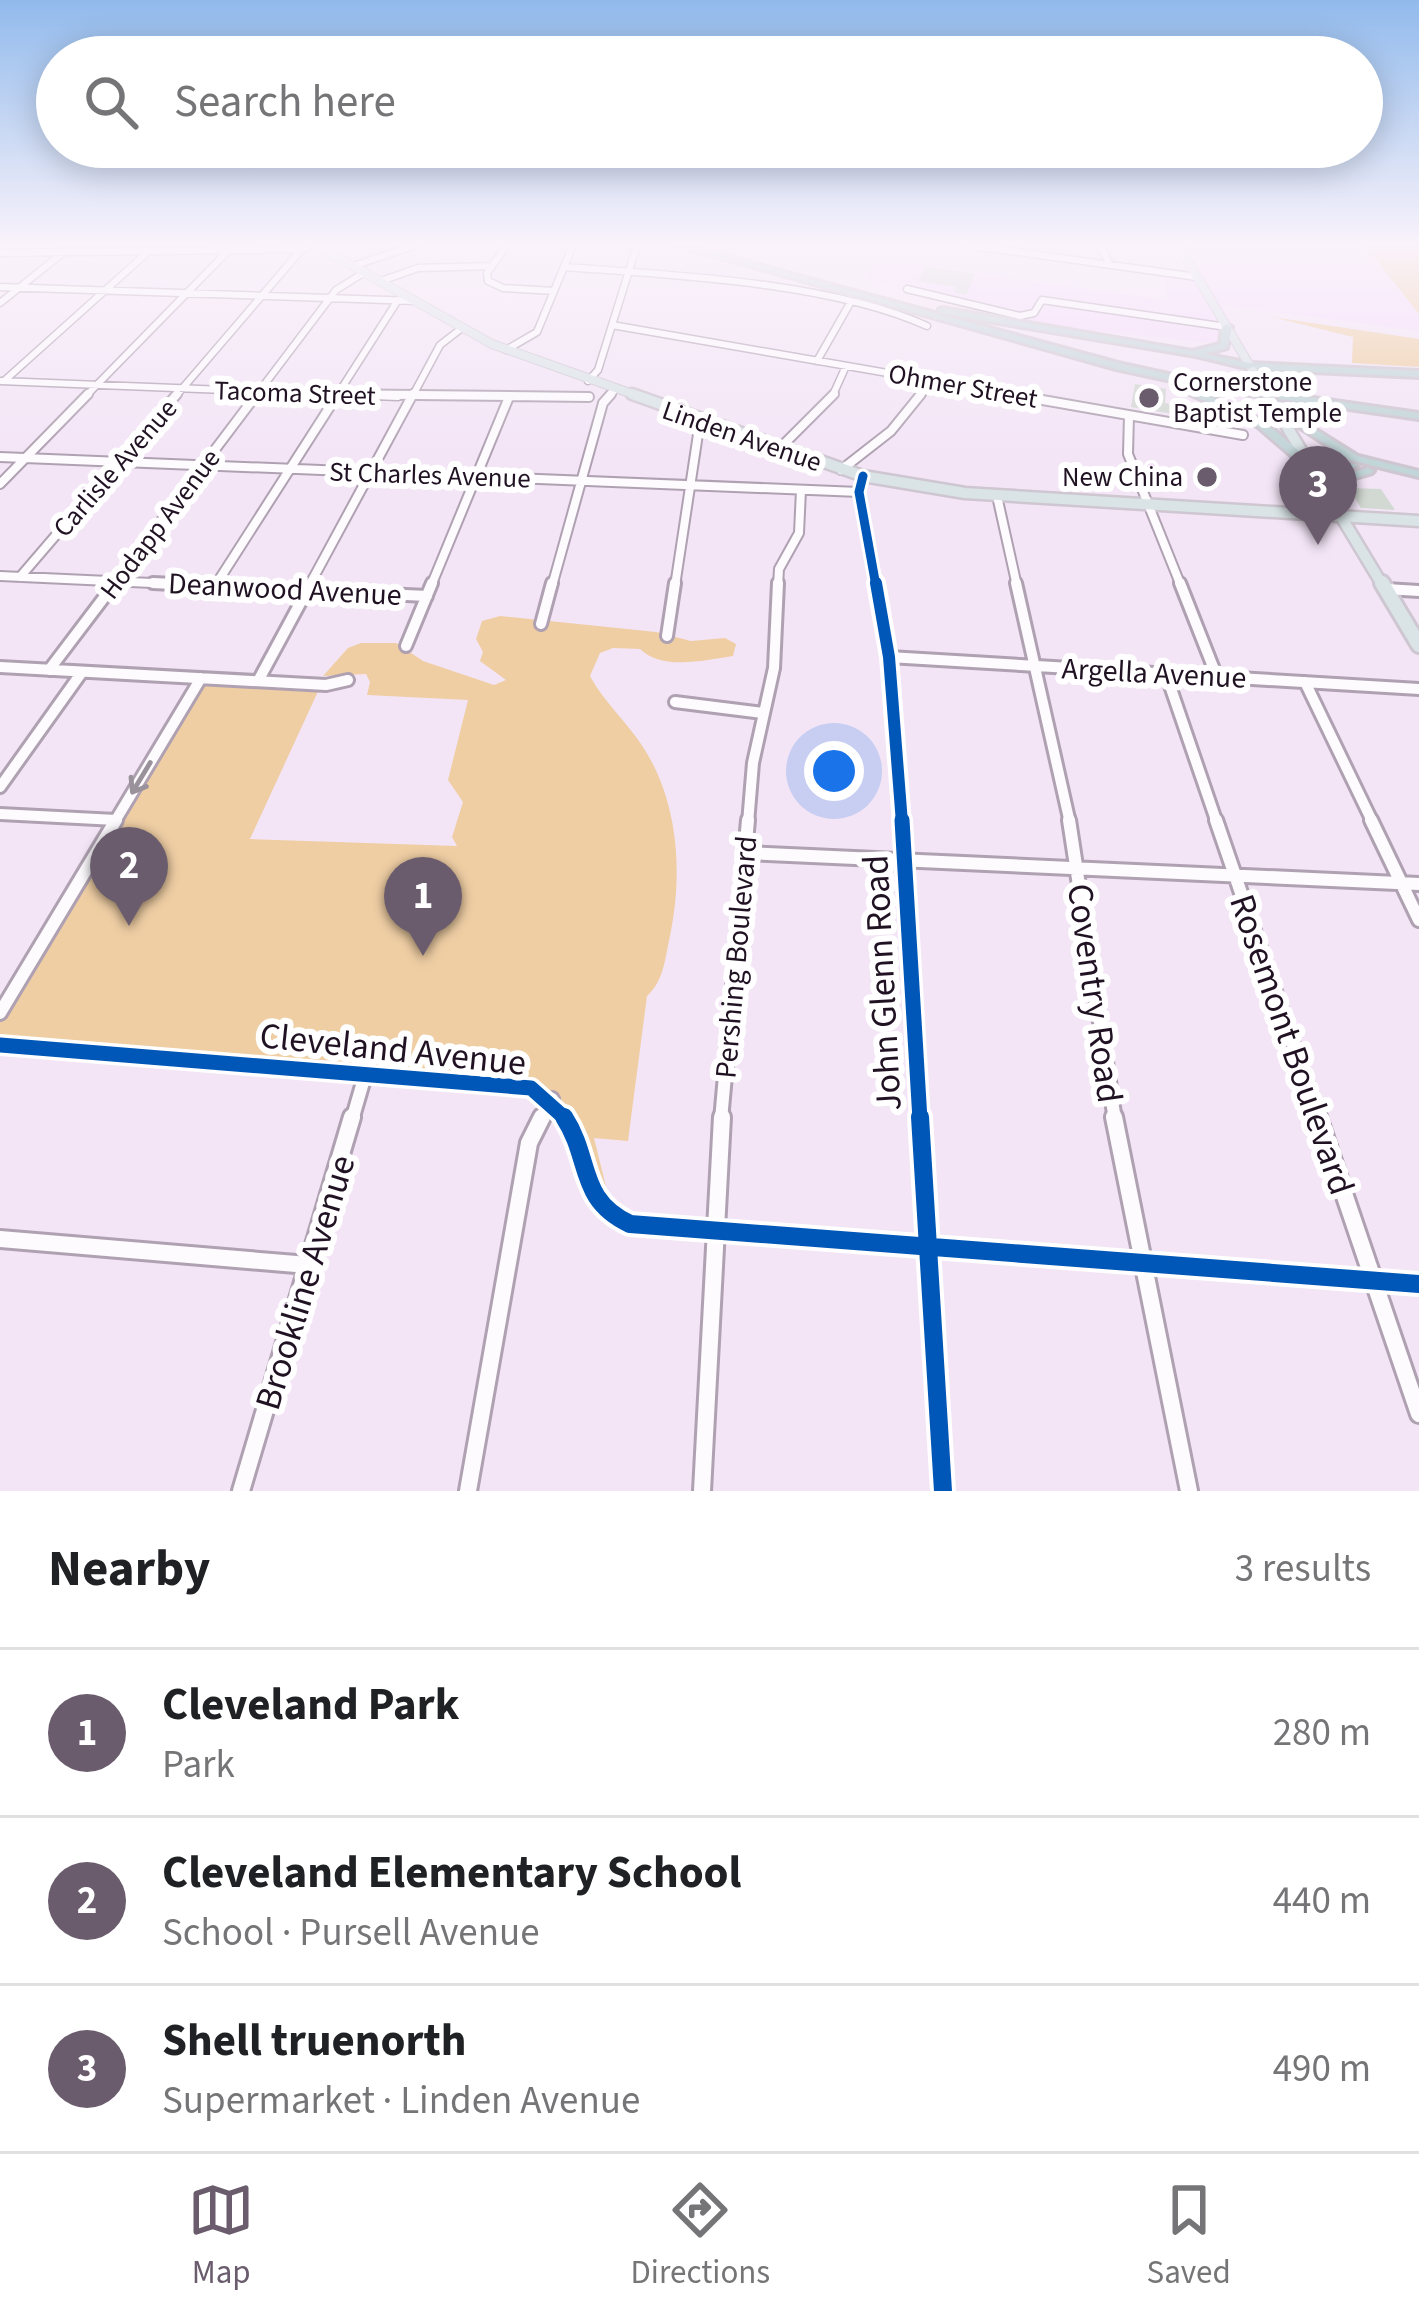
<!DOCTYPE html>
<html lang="en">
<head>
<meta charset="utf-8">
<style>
	body { margin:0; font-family:"Source Sans 3",sans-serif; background:#f6f6f6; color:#202124 }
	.you { position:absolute; left:834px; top:771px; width:42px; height:42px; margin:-30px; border:9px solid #fff; border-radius:50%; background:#1a73e8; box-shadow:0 0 0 18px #1a73e833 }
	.badge { display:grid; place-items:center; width:78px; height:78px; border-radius:50%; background:#6a5c6d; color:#fff; font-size:39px; font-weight:700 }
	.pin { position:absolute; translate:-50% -99px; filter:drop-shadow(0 3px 6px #0008) }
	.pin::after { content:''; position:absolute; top:63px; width:42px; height:36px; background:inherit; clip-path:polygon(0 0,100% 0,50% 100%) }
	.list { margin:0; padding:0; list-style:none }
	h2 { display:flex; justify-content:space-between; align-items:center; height:156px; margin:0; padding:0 48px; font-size:51px }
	h2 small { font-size:39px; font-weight:400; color:#757577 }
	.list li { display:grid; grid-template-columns:78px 1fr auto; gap:36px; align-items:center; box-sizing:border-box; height:168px; padding:0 48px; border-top:3px solid #e0e0e0 }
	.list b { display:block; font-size:45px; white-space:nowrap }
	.list p { margin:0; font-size:39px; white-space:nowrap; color:#757577 }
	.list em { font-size:39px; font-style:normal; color:#757577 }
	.icon { flex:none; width:66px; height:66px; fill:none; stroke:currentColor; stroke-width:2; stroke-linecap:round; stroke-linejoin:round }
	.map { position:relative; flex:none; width:1419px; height:1491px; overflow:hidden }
	.search { position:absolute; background:#fff; box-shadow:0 6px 30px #0003; left:36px; right:36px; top:36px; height:132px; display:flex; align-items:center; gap:30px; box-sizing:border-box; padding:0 42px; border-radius:66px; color:#757577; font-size:45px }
	.sheet { height:660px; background:#fff }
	nav { display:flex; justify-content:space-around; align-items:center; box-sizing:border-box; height:168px; border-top:3px solid #e0e0e0; background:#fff; font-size:33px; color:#757577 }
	nav a { display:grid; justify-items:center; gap:6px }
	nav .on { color:#6a5c6d }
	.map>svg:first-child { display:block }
</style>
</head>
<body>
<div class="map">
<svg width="1419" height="1491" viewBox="0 0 1419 1491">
	<rect width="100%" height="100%" fill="#f3e5f6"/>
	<!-- built -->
	<path fill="#f5dbfa" d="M1183,245H1363L1419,314V331L1222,305L1244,346L1025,324L866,278L879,260L1167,300L1165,274L1203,279Z"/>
	<!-- green -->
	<path fill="#efcea4" d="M1364,245H1419V314L1365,246Z
		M1272,317L1419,339V367L1352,363L1353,337Z
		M500,616L656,632L691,641L725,638L736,644L733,656C704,660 663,671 640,649L613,648L600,653L590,676C604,702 625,720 641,744C679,800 683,873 670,936C665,958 664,981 647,996L628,1141L594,1138L614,1219L575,1132L546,1095L0,1045V1013L201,678L321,685L250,839L457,846L452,837L463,802L448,780L468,700L367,695L370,682L366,674L323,676L348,648L361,643H396L423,661L494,685L506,680L480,661L483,652L476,639L482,621Z"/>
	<!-- building -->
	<path fill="#d2d8d2" d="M926,267L975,274L966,295L953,292L956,287L918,281Z
		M1135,384L1166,389L1165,403L1209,411L1215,421L1131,407Z
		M1349,488L1381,489L1395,510L1361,508Z"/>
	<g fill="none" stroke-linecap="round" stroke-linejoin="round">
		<!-- minor-far4 casing -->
		<g stroke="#afa1b1" stroke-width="9">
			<path id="minor-far4" d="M507,245L487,273L488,281L503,288L554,291
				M967,245L1197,277
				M1100,245L1110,265
				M0,253L305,249
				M353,266L416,245
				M564,267C672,275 830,282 927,326
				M381,281L418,268L492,266
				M0,287L416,301
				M907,289L1020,316L1034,313L1042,300L1227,327
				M0,303L64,252
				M612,325L1025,397
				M506,350L537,332L573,245
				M817,361L849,305
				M0,381L398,397
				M4,381L149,251
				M588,381L598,370L637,245
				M85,397L229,250
				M175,397L302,249
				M255,397L336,290L365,272
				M336,397L398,300
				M412,397L440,345L462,328
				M609,397L614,391
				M832,397L846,366
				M919,397L927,380"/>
		</g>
		<!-- minor-far3 casing -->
		<g stroke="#afa1b1" stroke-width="12">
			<path id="minor-far3" d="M323,394L589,397
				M1008,394L1243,435
				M1129,415L1128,454L1181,586
				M779,449L834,394
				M0,457L859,492
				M841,470L891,431L921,394
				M863,476L859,492L876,586
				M0,484L88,394
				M997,496L1017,586
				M0,576L217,586
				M20,577L177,394
				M112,586L257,394
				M215,586L338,394
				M309,586L413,394
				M431,586L509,397
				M552,586L603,403L611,394
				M675,586L700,421
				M778,586L779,569L799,533L801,490"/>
		</g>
		<!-- minor-far2 casing -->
		<g stroke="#afa1b1" stroke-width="16">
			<path id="minor-far2" d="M153,583L427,596
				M876,583L889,657L902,823
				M1016,583L1070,823
				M1180,583L1217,677
				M1386,589L1419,591
				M541,624L552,583
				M667,636L675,583
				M406,646L432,583
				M889,657L1419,689
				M0,667L326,685L348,680
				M49,670L115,583
				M1166,674L1217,823
				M258,681L311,583
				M1305,682L1373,823
				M675,702L763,713
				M0,787L82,672
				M0,814L116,820
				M114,823L201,678
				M748,823L753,763L774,668L778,583"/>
		</g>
		<!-- minor-far1 casing -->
		<g stroke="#afa1b1" stroke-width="18">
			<path id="minor-far1" d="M902,820L920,1120
				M1069,820L1115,1120
				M1216,820L1319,1120
				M1371,820L1419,920
				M747,853L1419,884
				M0,1013L116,820
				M0,1045L531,1088L567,1120
				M352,1120L366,1072
				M541,1120L552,1099
				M721,1120L748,820"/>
		</g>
		<!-- minor casing -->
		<g stroke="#afa1b1" stroke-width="22">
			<path id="minor" d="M564,1117C592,1160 577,1199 630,1224L1419,1284
				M920,1117L943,1491
				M1114,1117L1189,1491
				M1318,1117L1419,1414
				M0,1239L308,1265
				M241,1491L352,1117
				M468,1491L529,1143L542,1117
				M702,1491L722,1117"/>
		</g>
		<!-- major-far2 casing -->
		<g stroke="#cec6d0" stroke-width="10">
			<path id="major-far2" d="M315,245L492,344L641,397
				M1178,245L1253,371"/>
		</g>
		<!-- major-far1 casing -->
		<g stroke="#cec6d0" stroke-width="15">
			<path id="major-far1" d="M632,394L863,476L965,493L1419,521
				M1275,407L1383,586"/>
		</g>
		<!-- major casing -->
		<g stroke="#cec6d0" stroke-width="20">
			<path id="major" d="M1382,583L1419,645"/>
		</g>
		<!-- highway casing -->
		<g stroke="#cec6d0" stroke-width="6">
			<path id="highway" d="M675,245H686L1118,363L1209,383L1419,413V419L1209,389L1116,369Z
				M942,308L1192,351L1220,344L1222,327L1227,324L1232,327L1227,348L1204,354L1250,363L1419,371V377L1250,369L1196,356L939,313V309Z
				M1192,388L1265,422L1299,451L1303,450L1358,465L1352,468L1306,457L1318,468L1312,471L1308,470L1257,426L1188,393V389Z
				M1275,404L1358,456L1419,471V477L1350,460L1271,409L1270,407Z
				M1368,468L1374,471L1372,473L1348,480L1336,502H1328L1326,500L1340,476Z"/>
		</g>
		<!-- minor-far4 -->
		<use href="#minor-far4" stroke="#fdfbfe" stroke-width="6"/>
		<!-- minor-far3 -->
		<use href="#minor-far3" stroke="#fdfbfe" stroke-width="8"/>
		<!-- minor-far2 -->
		<use href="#minor-far2" stroke="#fdfbfe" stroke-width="10"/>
		<!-- minor-far1 -->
		<use href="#minor-far1" stroke="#fdfbfe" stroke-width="12"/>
		<!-- minor -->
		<use href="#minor" stroke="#fdfbfe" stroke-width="16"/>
		<!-- major-far2 -->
		<use href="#major-far2" stroke="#dae4e7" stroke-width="8"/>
		<!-- major-far1 -->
		<use href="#major-far1" stroke="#dae4e7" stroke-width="10"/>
		<!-- major -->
		<use href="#major" stroke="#dae4e7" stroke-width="14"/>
		<!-- highway -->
		<use href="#highway" fill="#c2d5d8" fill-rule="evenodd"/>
		<!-- major-bridge-far1 casing -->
		<g stroke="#cec6d0" stroke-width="10" stroke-linecap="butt">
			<path id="major-bridge-far1" d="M1253,371L1269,397"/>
		</g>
		<!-- major-bridge casing -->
		<g stroke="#cec6d0" stroke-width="15" stroke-linecap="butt">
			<path id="major-bridge" d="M1267,394L1275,407"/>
		</g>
		<!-- major-bridge-far1 -->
		<use href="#major-bridge-far1" stroke="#dae4e7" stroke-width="8"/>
		<!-- major-bridge -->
		<use href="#major-bridge" stroke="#dae4e7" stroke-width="10"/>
		<!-- cycleway-far3 casing -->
		<g stroke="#fff" stroke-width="15">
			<path id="cycleway-far3" d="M863,476L859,492L876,586"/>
		</g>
		<!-- cycleway-far2 casing -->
		<g stroke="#fff" stroke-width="20">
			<path id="cycleway-far2" d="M876,583L889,657L902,823"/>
		</g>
		<!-- cycleway-far1 casing -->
		<g stroke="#fff" stroke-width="22">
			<path id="cycleway-far1" d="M902,820L920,1120
				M0,1045L531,1088L567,1120"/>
		</g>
		<!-- cycleway casing -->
		<g stroke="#fff" stroke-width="26">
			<path id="cycleway" d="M564,1117C592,1160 577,1199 630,1224L1419,1284
				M920,1117L943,1491"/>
		</g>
		<!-- cycleway-far3 -->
		<use href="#cycleway-far3" stroke="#0057b8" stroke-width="9"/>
		<!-- cycleway-far2 -->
		<use href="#cycleway-far2" stroke="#0057b8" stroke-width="12"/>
		<!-- cycleway-far1 -->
		<use href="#cycleway-far1" stroke="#0057b8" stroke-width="15"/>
		<!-- cycleway -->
		<use href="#cycleway" stroke="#0057b8" stroke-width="18"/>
	</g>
	<!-- one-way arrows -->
	<defs><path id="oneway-shaft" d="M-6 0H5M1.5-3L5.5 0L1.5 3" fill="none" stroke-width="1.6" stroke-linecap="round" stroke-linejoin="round" transform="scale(3)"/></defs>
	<use stroke="#9a929b" href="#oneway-shaft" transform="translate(141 778) rotate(121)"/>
	<!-- sky -->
	<linearGradient id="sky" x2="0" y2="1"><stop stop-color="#91baec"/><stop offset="0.54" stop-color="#faf3fb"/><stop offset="1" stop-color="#faf3fb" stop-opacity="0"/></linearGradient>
	<rect width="1419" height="453" fill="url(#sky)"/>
	<!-- markers -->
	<g fill="#6a5c6d" stroke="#fff" stroke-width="4.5">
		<circle cx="1149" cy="398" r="12"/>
		<circle cx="1207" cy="477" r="12"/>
	</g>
	<g text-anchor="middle" stroke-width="12" stroke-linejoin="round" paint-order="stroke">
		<!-- far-poi labels -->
		<g font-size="27" fill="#201223" stroke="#fff" text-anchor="start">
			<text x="1173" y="391">Cornerstone<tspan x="1173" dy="31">Baptist Temple</tspan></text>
			<text x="1183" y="486" text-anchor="end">New China</text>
		</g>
		<!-- far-street labels -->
		<g font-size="27" fill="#201223" stroke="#fff">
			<text transform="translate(963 386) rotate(10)" y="9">Ohmer Street</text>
			<text transform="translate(295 393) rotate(2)" y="9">Tacoma Street</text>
			<text transform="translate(742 436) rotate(19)" y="9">Linden Avenue</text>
			<text transform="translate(115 468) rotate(-49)" y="9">Carlisle Avenue</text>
			<text transform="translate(430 475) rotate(2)" y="9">St Charles Avenue</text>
			<text transform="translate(160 524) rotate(-53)" y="9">Hodapp Avenue</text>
		</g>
		<!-- street labels -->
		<g font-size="30" fill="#201223" stroke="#fff">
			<text transform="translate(285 589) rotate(3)" y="10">Deanwood Avenue</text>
			<text transform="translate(1154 673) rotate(3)" y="10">Argella Avenue</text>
			<text transform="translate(736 957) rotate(-85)" y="10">Pershing Boulevard</text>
		</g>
		<!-- near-street labels -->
		<g font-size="36" fill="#201223" stroke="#fff">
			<text transform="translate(881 983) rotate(-93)" y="13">John Glenn Road</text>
			<text transform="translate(1096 993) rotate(82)" y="13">Coventry Road</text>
			<text transform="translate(1293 1044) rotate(71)" y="13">Rosemont Boulevard</text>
			<text transform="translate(393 1048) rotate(6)" y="13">Cleveland Avenue</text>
			<text transform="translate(304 1282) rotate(-73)" y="13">Brookline Avenue</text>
		</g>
	</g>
</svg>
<div class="you"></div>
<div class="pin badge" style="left:423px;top:956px">1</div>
<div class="pin badge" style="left:129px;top:926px">2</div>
<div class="pin badge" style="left:1318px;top:545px">3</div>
<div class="search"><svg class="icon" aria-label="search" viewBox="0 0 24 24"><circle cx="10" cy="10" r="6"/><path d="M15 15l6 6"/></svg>Search here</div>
</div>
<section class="sheet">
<h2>Nearby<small>3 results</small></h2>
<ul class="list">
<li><span class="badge">1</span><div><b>Cleveland Park</b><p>Park</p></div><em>280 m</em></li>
<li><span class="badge">2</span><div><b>Cleveland Elementary School</b><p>School · Pursell Avenue</p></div><em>440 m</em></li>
<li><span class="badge">3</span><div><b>Shell truenorth</b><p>Supermarket · Linden Avenue</p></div><em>490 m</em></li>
</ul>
</section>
<nav>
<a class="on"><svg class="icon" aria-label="map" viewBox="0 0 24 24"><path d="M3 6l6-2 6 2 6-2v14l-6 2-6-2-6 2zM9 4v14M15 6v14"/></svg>Map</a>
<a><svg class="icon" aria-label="directions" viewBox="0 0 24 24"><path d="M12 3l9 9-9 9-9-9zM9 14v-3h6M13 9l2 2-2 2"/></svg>Directions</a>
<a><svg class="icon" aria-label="saved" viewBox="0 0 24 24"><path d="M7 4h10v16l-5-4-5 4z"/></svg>Saved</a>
</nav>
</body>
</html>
